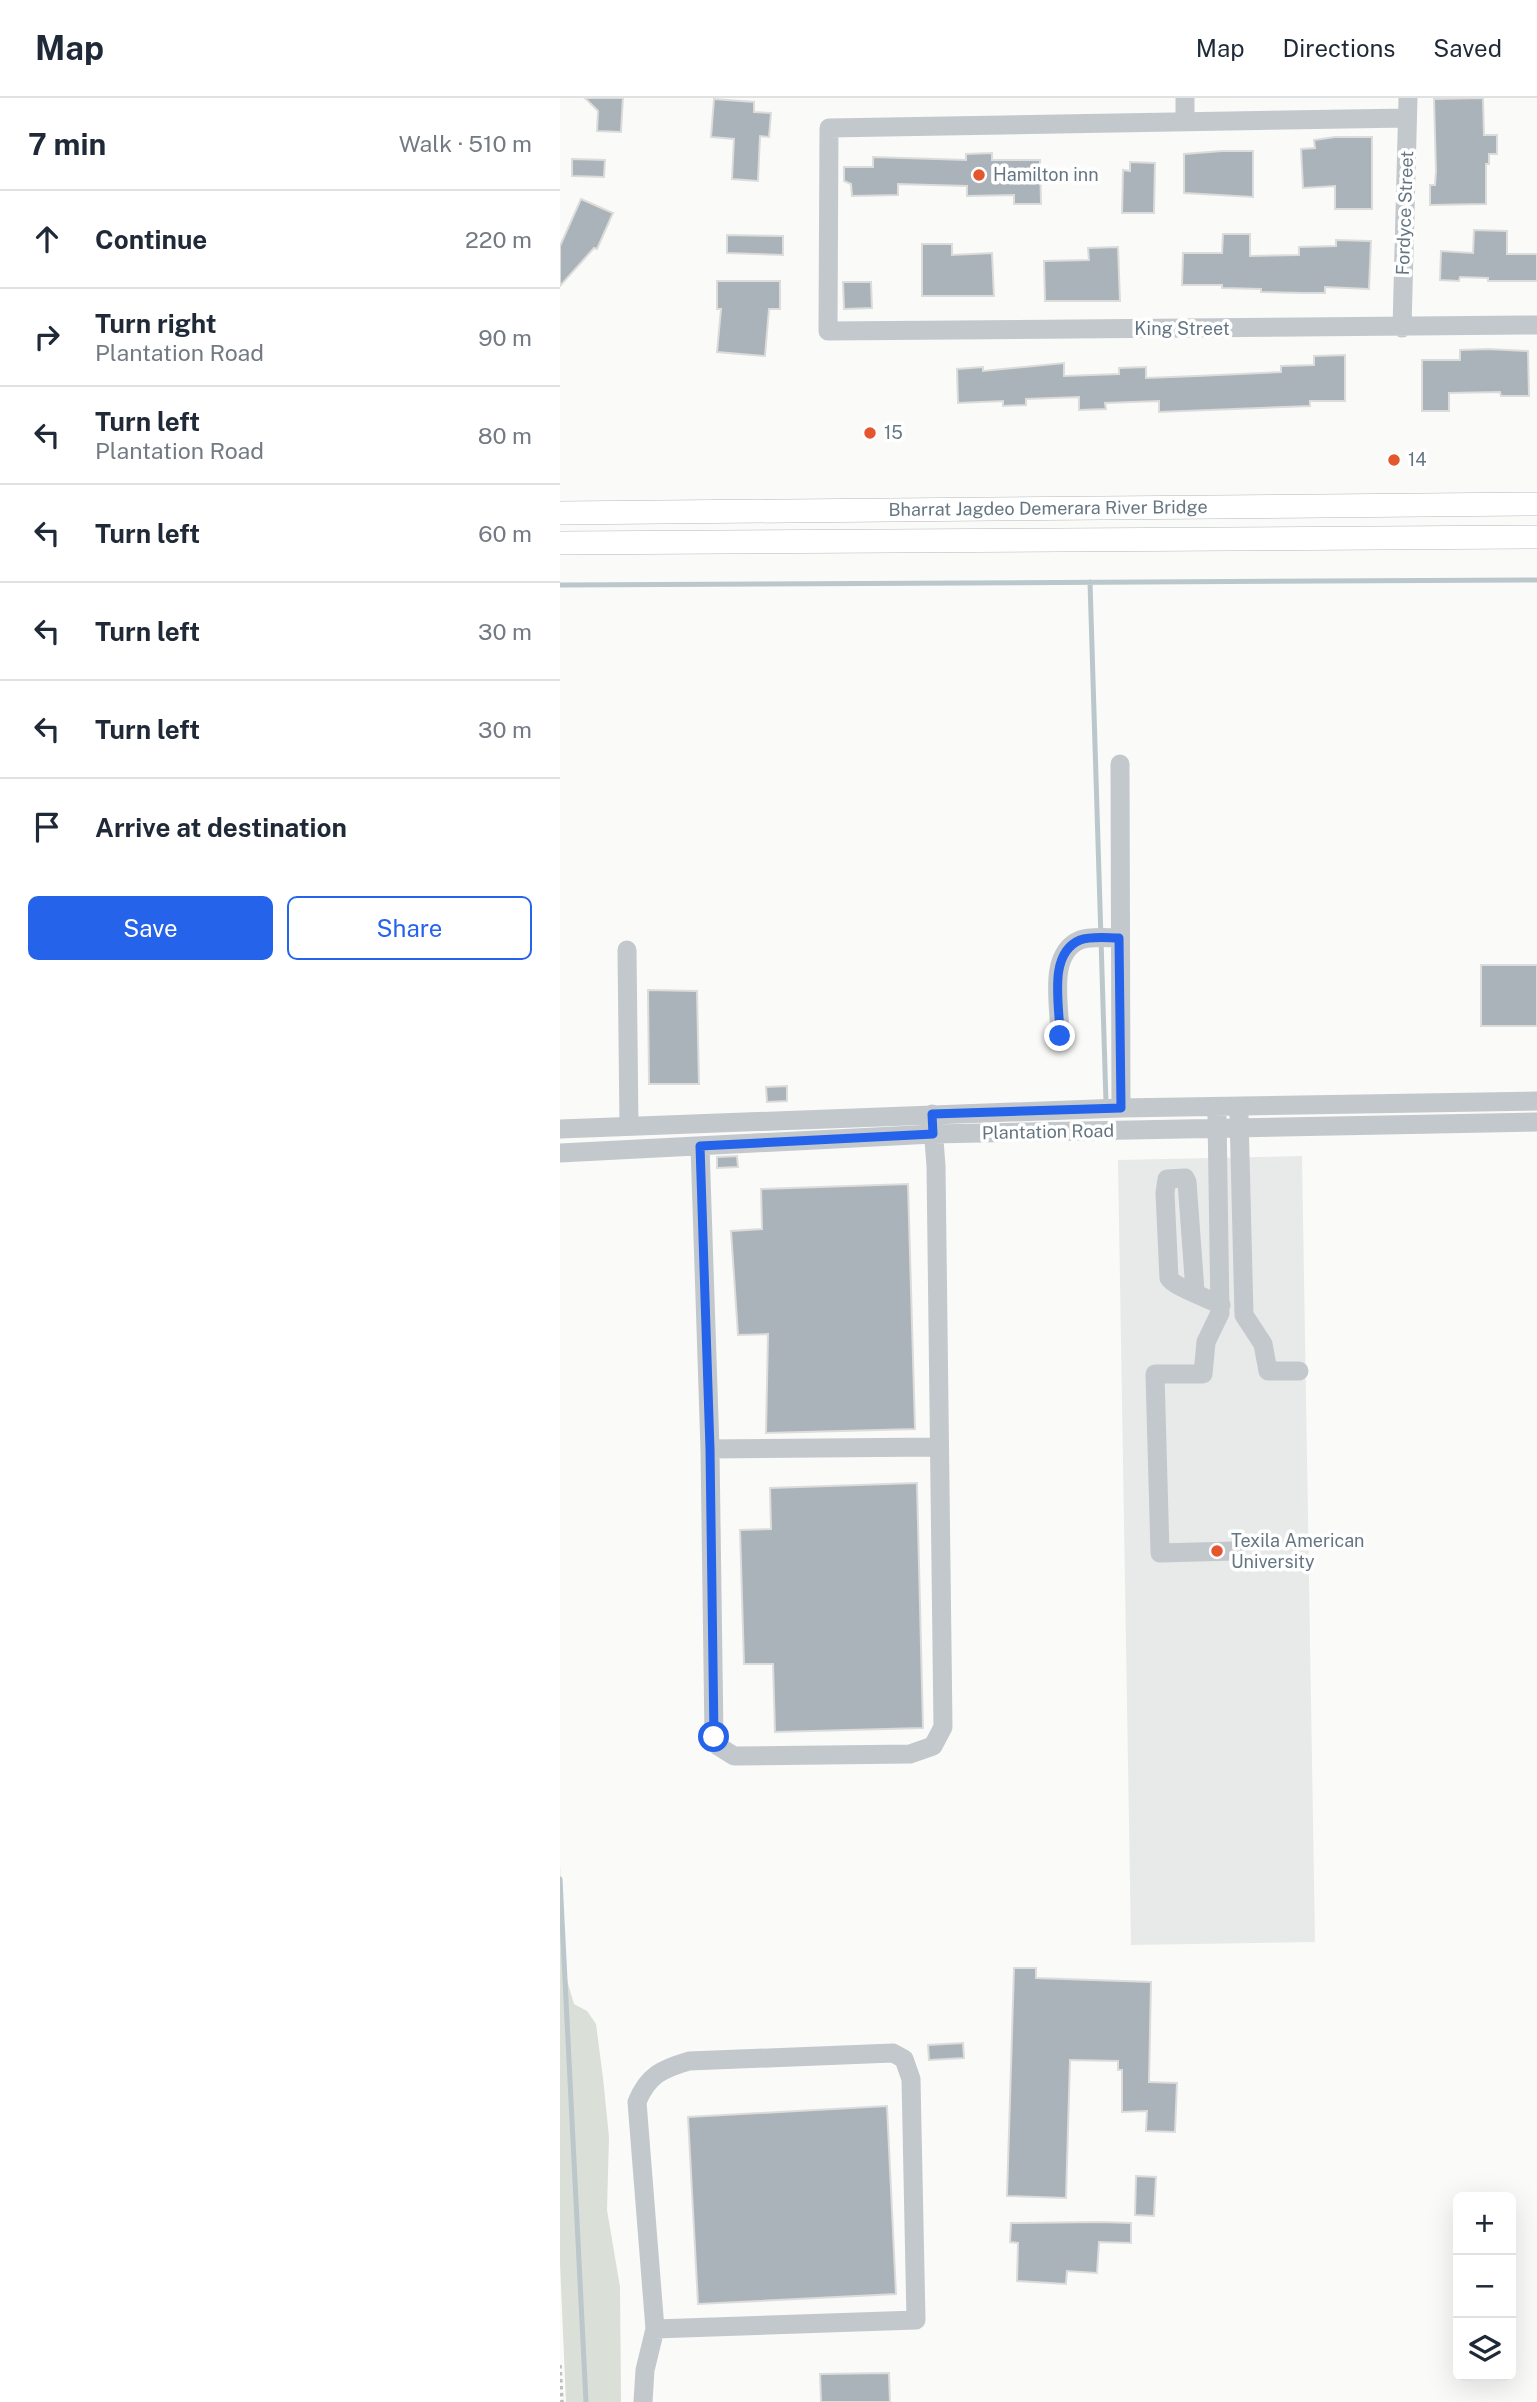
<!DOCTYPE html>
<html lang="en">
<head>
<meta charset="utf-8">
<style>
	body { margin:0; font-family:"Public Sans",sans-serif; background:#f6f6f7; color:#1f2937 }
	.controls { position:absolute; right:21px; bottom:21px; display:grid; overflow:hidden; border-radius:10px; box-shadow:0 7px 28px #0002 }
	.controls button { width:63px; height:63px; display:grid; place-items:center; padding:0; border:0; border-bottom:2px solid #e0e1e3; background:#fff; color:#1f2937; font:35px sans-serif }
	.stop { position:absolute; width:21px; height:21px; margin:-16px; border:5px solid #2563eb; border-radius:50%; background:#fff }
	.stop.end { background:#2563eb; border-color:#fff; box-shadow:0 2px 7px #0008 }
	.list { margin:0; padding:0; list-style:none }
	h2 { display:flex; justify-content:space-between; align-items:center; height:91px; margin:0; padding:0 28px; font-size:30px }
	h2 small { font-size:23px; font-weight:400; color:#747a83 }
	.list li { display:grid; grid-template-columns:46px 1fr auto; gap:21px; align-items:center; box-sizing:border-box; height:98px; padding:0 28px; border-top:2px solid #e0e1e3 }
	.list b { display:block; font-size:26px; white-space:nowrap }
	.list p { margin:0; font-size:23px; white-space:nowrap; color:#747a83 }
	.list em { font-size:23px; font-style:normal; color:#747a83 }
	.actions { display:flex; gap:14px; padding:21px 28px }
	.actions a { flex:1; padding:16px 0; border:2px solid #2563eb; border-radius:10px; text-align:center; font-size:24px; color:#2563eb }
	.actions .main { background:#2563eb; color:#fff }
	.icon { flex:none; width:38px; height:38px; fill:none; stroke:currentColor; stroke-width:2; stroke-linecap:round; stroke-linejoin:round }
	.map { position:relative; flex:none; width:977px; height:2304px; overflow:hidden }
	header { display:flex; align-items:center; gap:42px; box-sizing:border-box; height:98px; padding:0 35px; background:#fff; border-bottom:2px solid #e0e1e3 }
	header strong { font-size:33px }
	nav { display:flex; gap:38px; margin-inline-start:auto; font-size:24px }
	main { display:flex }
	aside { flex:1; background:#fff }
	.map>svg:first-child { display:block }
</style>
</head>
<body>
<header>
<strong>Map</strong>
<nav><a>Map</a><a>Directions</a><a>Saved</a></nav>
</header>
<main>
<aside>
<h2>7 min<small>Walk · 510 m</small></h2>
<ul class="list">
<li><svg class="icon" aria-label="ahead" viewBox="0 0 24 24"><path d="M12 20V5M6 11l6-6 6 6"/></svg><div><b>Continue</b></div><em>220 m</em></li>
<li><svg class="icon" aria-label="right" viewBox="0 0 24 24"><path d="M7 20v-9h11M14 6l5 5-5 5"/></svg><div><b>Turn right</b><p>Plantation Road</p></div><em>90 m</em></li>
<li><svg class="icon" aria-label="left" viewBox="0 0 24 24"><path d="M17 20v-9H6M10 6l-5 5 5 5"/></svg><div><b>Turn left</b><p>Plantation Road</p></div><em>80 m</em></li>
<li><svg class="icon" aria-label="left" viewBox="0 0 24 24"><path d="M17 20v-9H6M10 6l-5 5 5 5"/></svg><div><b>Turn left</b></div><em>60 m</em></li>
<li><svg class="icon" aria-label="left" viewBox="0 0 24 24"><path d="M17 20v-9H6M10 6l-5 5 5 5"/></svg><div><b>Turn left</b></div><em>30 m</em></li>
<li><svg class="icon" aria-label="left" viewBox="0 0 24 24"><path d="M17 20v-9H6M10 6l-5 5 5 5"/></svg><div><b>Turn left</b></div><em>30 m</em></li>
<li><svg class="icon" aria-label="arrive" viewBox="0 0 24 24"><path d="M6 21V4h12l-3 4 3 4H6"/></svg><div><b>Arrive at destination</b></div></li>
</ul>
<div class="actions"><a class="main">Save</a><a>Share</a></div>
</aside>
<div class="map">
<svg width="977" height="2304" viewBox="0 0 977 2304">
	<rect width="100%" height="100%" fill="#fafaf8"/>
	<!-- built -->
	<path fill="#e8e9e9" d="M742,1058L755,1844L571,1847L558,1062Z"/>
	<!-- green -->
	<path fill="#dadfd7" d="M0,1766L4,1872L14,1906L27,1913L36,1926L43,1980L49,2039L47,2112L60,2189L61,2304H6L0,2165Z"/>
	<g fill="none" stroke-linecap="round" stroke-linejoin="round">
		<!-- stream -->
		<path stroke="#bbc7cb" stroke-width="5" d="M530,484L546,1004
			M0,487L977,482
			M0,1781L26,2304"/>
	</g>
	<!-- building -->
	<path fill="#aab3b9" stroke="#dcdcda" stroke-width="2" d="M25,0H63L61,34L37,33L38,13Z
		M923,0L924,37H937V56H929V66H926V106L870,107V87H875L876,73L874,1Z
		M154,1L194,4V14L211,15L209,39L200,38L198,83L172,81L174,41L151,39Z
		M775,39H812V111H775V88L743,90L741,51L755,50L754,42Z
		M662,53H693V99L624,95V56Z
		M432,55V62H480L481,106H454V97L407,98V88L338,86V97L292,98L291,86L284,83V69H313V59L406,62V56Z
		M12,61L45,62L44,79L12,78Z
		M570,64L595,65L594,115H562L563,72L570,73Z
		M21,101L53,115L37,151L34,150L0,188V148Z
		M914,132L947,133V156H977V183H928V180L900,179L899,183L880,182L881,153L913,155Z
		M663,136H690V158L739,157V149L776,148V142L811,143L809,191L765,189V195H745L701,194V191L662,190V187H622L623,155H662Z
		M167,137L223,138V157L167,155Z
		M362,146H392V157L432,155L434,198H362Z
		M558,149L560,203H485L484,163L529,162L528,150Z
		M157,183H220V211H209L205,258L157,254L161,211H157Z
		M283,184H311L312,210L284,211Z
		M928,251L968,253L969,298H941L940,294L889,295V313H862V262H900V252Z
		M785,257V303H750V308L599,314V303L545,305L546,311L519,312V299L466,301V307L443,308V303L398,305L397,271L423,269V273L504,265V278L559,276V270L586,269V280L637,278L721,274V268L754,267V258Z
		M921,867H977V928H921Z
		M88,892L137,893L139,986H89Z
		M227,988V1003L207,1004L206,989Z
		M177,1058L178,1069L157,1070V1059Z
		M348,1086L355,1331L206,1335L208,1236L178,1237L171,1133L202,1131L201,1091Z
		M357,1385L363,1630L215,1634L213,1566H184L180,1432L211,1431L210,1390Z
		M454,1870H476V1880L591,1884L589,1984L617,1985L615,2034L586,2033L587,2013L562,2014V1972H558V1963L510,1962L506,2100L447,2098Z
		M403,1945L404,1960L369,1962L368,1947Z
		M327,2008L336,2196L138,2206L128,2019Z
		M576,2078L596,2079L594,2118L575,2117Z
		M541,2124L571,2125V2145L539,2144L537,2175L507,2173L506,2186L457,2183L458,2145L450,2144L451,2125Z
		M329,2275L330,2304H261L260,2276Z"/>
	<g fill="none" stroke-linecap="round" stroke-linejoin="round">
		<!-- major casing -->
		<g stroke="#b5babe" stroke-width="24">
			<g id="major">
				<path id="s1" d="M0,415L977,406"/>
				<path d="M0,445L977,439"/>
			</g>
		</g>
		<!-- path -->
		<path stroke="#bbbfc2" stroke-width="3.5" stroke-dasharray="3.5 3.5" stroke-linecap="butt" d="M0,2267L2,2304"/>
		<!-- minor -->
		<path stroke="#c3c8cc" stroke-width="19" d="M847,20L269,30L268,233L977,227
			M625,24V0
			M842,230L848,0
			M560,666L561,1010
			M67,852L69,1027
			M500,938C500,908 487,856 520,842C531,838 547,840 559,840
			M679,1017L684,1217L703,1246L708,1273H739
			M657,1018L660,1215L646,1244L643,1276H595L600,1455L674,1453
			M0,1031L561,1010L977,1003
			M140,1048L150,1351L154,1639L158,1648L174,1658L350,1656L373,1648L383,1629L376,1068L372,1016
			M0,1055L373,1036L977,1024
			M635,1193L627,1084L625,1080L607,1081L605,1095L609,1180C613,1188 649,1201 661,1207
			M150,1351L377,1349
			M83,2304L85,2272L95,2231L77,2004C88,1977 102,1971 129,1963L333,1955L344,1961L351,1981L356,2222L95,2231"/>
		<!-- major -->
		<use href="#major" stroke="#fff" stroke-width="23"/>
	</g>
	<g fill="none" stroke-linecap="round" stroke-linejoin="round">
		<!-- route -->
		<path stroke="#2563eb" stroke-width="9" d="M154,1639L150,1351L140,1048L373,1036L372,1016L561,1010L559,840C547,840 531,838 520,842C487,856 500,908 500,938"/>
	</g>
	<!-- markers -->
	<g fill="#e4572e" stroke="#fff" stroke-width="2.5">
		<circle cx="419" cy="77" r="7"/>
		<circle cx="310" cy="335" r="7"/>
		<circle cx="834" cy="362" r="7"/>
		<circle cx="657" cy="1453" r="7"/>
	</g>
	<g text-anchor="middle" stroke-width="7" stroke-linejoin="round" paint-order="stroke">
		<!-- poi labels -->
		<g font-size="18" fill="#657683" stroke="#fff" text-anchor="start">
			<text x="433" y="83">Hamilton inn</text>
			<text x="324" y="341">15</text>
			<text x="848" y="368">14</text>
			<text x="671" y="1449">Texila American<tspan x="671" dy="21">University</tspan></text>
		</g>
		<!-- street labels -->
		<g font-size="18" fill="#657683" stroke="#fff">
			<text transform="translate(845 115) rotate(-88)" y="6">Fordyce Street</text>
			<text x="622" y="237">King Street</text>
			<text dy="6" stroke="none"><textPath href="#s1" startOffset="488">Bharrat Jagdeo Demerara River Bridge</textPath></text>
			<text transform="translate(488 1034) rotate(-1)" y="6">Plantation Road</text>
		</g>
	</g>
</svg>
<div class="controls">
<button>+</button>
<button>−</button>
<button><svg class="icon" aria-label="layers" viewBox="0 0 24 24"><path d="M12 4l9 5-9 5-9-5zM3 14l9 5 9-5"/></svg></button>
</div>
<div class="stop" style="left:154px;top:1639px"></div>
<div class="stop end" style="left:500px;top:938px"></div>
</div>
</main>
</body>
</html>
